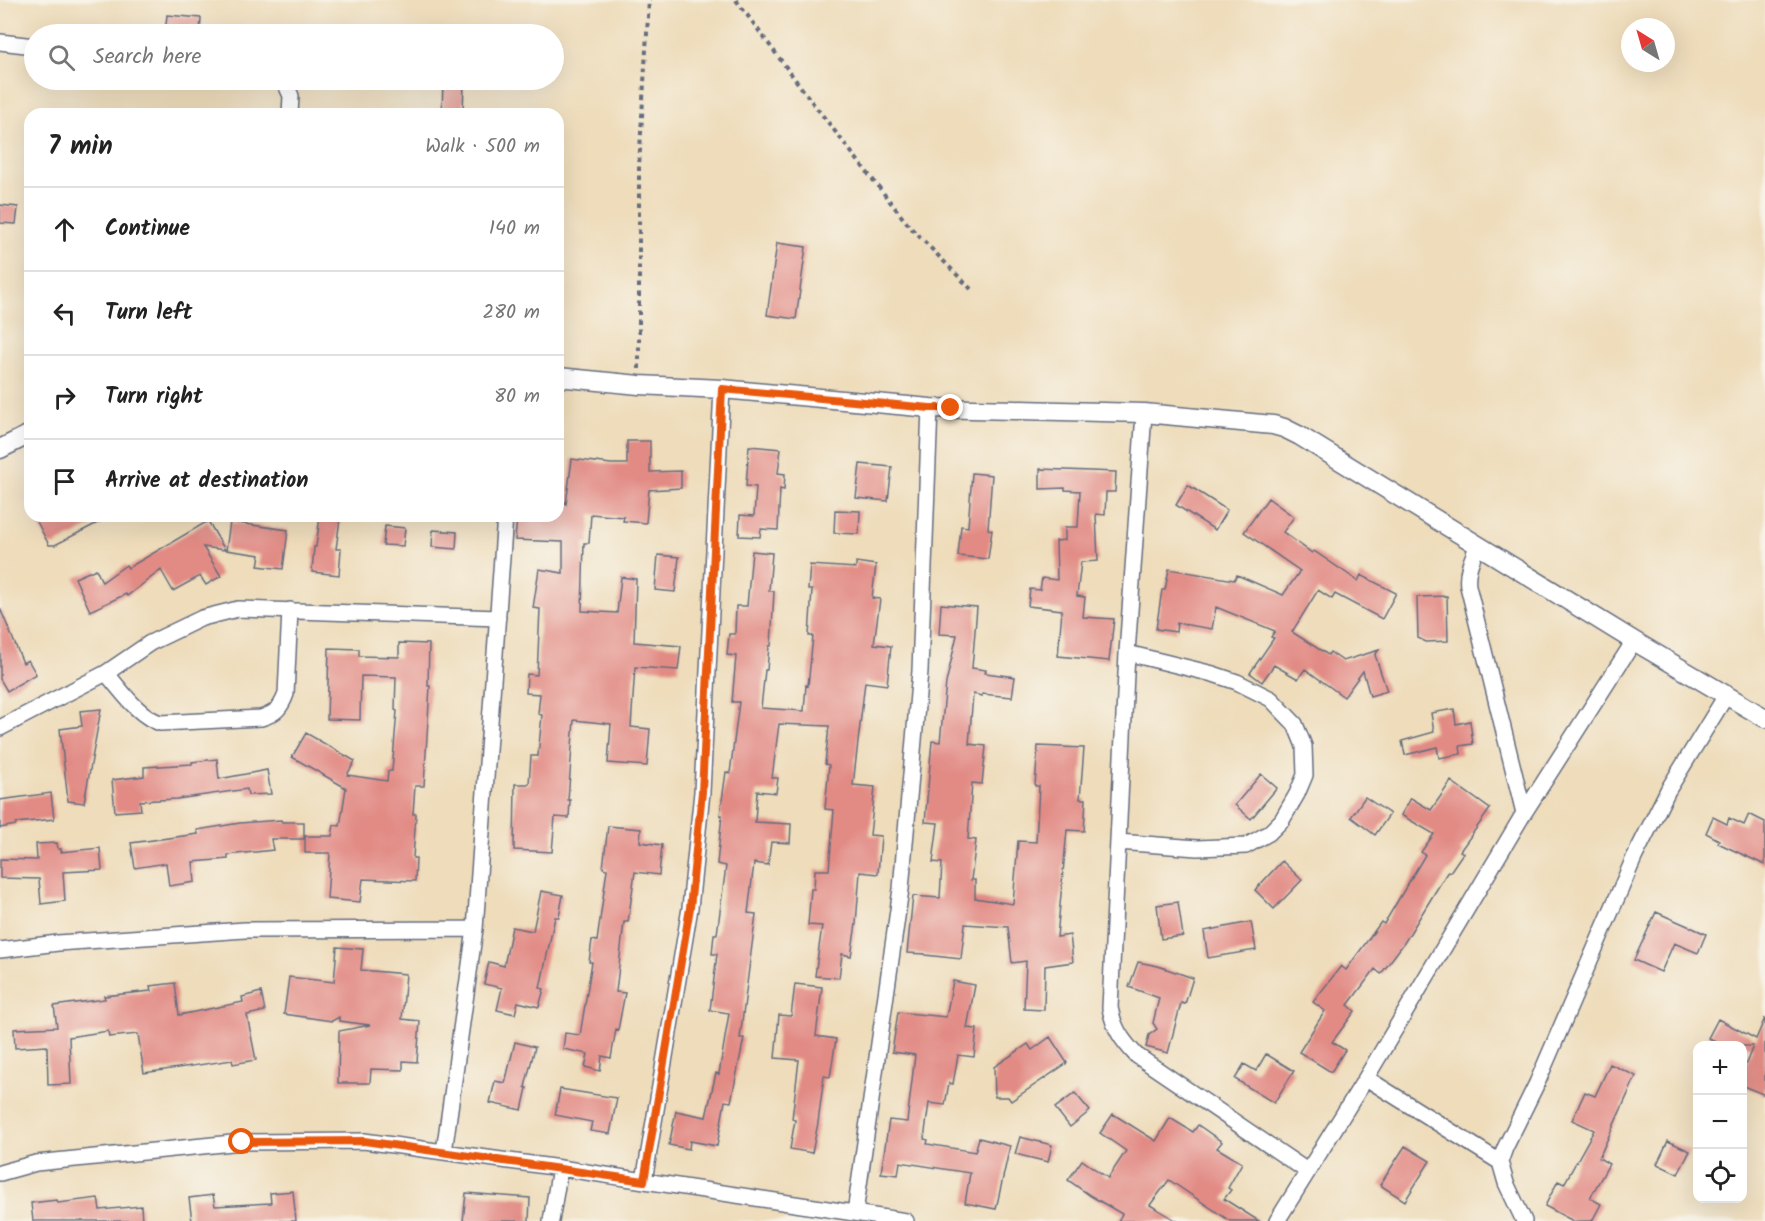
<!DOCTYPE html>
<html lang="en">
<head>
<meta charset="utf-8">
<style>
	body { margin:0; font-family:Kalam,sans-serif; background:#f6f6f6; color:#222 }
	.controls { position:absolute; right:18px; bottom:18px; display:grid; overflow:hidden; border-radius:12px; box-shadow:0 6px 24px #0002 }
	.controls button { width:54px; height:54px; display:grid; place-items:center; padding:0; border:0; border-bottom:2px solid #e0e0e0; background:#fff; color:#222; font:30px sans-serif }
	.compass { position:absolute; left:1621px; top:18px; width:54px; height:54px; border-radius:50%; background:#fff; box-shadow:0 6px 24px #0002; rotate:323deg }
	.stop { position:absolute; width:18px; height:18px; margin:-14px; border:4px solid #ea580c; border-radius:50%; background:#fff }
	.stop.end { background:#ea580c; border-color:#fff; box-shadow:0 2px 6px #0008 }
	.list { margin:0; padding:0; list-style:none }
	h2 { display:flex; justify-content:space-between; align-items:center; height:78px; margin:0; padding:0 24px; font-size:26px }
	h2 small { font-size:20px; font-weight:400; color:#767676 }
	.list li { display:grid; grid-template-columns:39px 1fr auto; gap:18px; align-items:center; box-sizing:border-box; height:84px; padding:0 24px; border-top:2px solid #e0e0e0 }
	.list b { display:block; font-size:22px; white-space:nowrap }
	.list em { font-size:20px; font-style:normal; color:#767676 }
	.icon { flex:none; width:33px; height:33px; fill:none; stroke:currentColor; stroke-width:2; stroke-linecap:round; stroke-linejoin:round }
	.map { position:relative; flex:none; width:1765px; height:1221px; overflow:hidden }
	.search { position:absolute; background:#fff; box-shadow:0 6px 24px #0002; left:24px; top:24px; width:540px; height:66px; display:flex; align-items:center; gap:15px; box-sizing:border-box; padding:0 21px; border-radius:33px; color:#767676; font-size:22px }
	.panel { position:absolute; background:#fff; box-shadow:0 6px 24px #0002; left:24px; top:108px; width:540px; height:414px; border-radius:18px }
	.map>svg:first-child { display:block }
</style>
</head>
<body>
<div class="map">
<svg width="1765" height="1221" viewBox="0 0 1765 1221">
	<rect width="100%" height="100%" fill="#f7f3e8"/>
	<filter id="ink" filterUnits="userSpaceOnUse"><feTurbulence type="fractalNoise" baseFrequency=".0167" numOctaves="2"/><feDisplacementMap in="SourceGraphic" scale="12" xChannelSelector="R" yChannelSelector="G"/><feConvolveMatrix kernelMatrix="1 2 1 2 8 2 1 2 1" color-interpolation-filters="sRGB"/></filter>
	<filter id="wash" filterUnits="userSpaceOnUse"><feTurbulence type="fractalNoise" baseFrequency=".008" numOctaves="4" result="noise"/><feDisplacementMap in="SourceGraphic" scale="24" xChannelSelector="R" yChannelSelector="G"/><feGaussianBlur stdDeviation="1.35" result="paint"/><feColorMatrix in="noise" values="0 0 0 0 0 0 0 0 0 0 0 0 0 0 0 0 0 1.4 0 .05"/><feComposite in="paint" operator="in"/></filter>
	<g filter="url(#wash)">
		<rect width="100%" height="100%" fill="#eedcba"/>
		<g id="blocks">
			<!-- building -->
			<path fill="#e28b85" d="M167,15L201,18L200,34H165Z
				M443,80H464L463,114H442Z
				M0,205L18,207L16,224L0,223Z
				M777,243L806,247L796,319L767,315Z
				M627,441H650V472L681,471V488L649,490L646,523L623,521L624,517L591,514L589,543H584L582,611L617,613L621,577L636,579L634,642L681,646L678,670L635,667L631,727L650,729L647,766L608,763L611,724L574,720L568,800H570L569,818L555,817L552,852L514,850L515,784H529L531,756H538L542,715L538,714L540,694L526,693L527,674L537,675L540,609L533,608L539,569L563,573V542L515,540L517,517L541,519V516H558V496L566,504L572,459L611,464H627Z
				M749,446L781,449L778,473L785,474L784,490L780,489L778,530L761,529L760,537L739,536L740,515L754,516L756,487L746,486Z
				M860,464L892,467L888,501L856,498Z
				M1040,469L1116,472L1115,492H1106L1105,515L1096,514L1098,561L1081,562L1077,596L1085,597L1083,617L1114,619L1109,661L1058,656L1062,610L1028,606L1030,589L1040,590L1042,578L1057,580L1056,541L1065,540V527H1078L1080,491L1065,490V488L1040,489Z
				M972,473L992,475L988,529L992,530L988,559L958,556L961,526L968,527Z
				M1188,485L1227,510L1215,530L1176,505Z
				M1268,498L1294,517L1283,532L1312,553L1314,551L1358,581L1361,575L1396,593L1382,619L1335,594L1332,599L1318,590L1292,632L1328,655L1330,652L1343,661L1379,650L1375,655L1387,691L1370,696L1363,671L1344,697L1305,669L1298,679L1274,665L1262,682L1250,673L1274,638L1271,637L1275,631L1216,607L1212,629L1177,623L1176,632L1156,629L1162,590H1165L1169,569L1234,580L1237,575L1283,595L1300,571L1244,532Z
				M835,510L860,511L859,534L834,533Z
				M34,516H111L55,545H49Z
				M320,516L340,519L336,549H341L339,575L312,572L314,547H316Z
				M208,521L225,550L203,547L221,576L206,585L200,576L173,591L161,570L127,596L126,594L90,611L75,578L96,569L102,582L126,565L128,568Z
				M230,522L288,530L283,569L258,566L260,555L226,550Z
				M385,526L405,528L403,546L383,545Z
				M433,530L457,532L456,549L432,547Z
				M752,551L772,553L769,591H774L771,646H769L767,670H765L761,708L804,711L806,685L808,686L813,636H809L812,590H808L810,565L856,568V562L876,565L872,598L880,599L874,644L891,646L887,685L865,682L853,785L875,787L870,835L881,836L878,874L860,872L856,924L851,956L842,954L839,978L815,976L822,926L808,925L811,889H814L815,870H829L834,810L825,809L829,765L825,764L829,726L779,724L772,778H778L776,793L757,791L755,822L791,824L790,843L771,842L768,865L754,863L748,913L756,914L740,1038H744L731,1102L725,1101L717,1146L690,1141L689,1149L669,1145L676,1111L706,1117L716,1073L719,1074L729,1013L710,1010L717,954H712L714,934H717L726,866L717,864L722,815H720L726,772L730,773L739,702H732L736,656L727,655L729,634H735L736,606H747Z
				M658,555L679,557L675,592L655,590Z
				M1447,596L1448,641L1426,642L1418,638L1417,597Z
				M941,604L977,607L972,668L986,670L985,673L1015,677L1012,697L982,694V696L973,694L969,744L986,746L982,784L972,783L968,839L976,840L971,880H975V898L1013,904L1018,841L1036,842L1039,786H1035L1038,746L1084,748L1080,799H1086L1084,831L1067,830L1057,937L1070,935L1073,962L1045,966L1044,1010L1024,1009L1026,961L1012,963L1008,927L965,924L961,959L925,955V954L907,953L913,896L940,898L942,863L933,862L938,823L925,822L932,741L940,742L946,683L957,635L939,634Z
				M0,608L23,663L28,660L36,674L7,691L0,679Z
				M399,643L429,644L428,686H430L424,786H415L413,814H416L413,858H416L415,881L363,879L360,902L327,899L330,853H305V836H332L334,825L340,826L346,788L292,757L306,733L355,761L347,775L387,781L388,771H392L397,711L395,710L396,677L361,676L360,720L327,719L329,648L359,649V656L399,657Z
				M101,709L84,803L68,801L60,729L82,726L80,711Z
				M1454,709L1456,724L1470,721L1473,744L1460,746L1461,754L1439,758L1437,747L1405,755L1402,741L1434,732L1431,713Z
				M217,759L219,779L267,770L271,794L248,795L247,789L177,799L140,801L141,810L115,812L112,780L144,776V767L192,764V762Z
				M1261,774L1277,788L1251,819L1235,805Z
				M1451,781L1490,809L1460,851L1463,853L1450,872L1448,871L1404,943L1381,974L1375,969L1348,1005L1355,1011L1332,1042L1345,1050L1331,1072L1299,1052L1325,1011L1313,1002L1341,966L1346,970L1381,922L1384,924L1425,855L1421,852L1434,834L1401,815L1411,798L1431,810Z
				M51,793L54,819L16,823V825L0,828V800Z
				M1365,797L1390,814L1375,835L1351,817Z
				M1749,814L1765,822V865L1718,843L1719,840L1706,833L1713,817L1727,824L1729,818L1744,825Z
				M281,820L282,822H304V839H271L273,850L228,855V859L193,862L195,882L169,886L166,863L135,868L131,843L198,834L197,830L240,823Z
				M608,826L641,829L640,842L662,845L659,875L635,872L628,922H624L616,992L625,993L618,1030L616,1029L611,1058L602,1056L600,1071L585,1067L588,1054L563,1049L565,1033L580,1035L592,962H589L592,940L597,941L607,869L603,868Z
				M57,843L58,849H61V852L100,848L102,870L63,872L65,901L41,904L39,879L0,878V859L37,860L36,844Z
				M1282,861L1302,880L1274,909L1255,890Z
				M541,891L563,895L559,917H555L540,988L544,989L539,1007L518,1002L515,1014L497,1010L502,988L484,984L489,962L504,966L512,927L533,931Z
				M1178,902L1183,936L1161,939L1157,905Z
				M1656,912L1706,934L1698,953L1674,943L1661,972L1634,960Z
				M1251,922L1256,950L1208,958L1204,931Z
				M337,947L363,949L361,970L406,974L402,1019L420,1021L417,1062L403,1061V1070L371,1069L370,1083H338L339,1031L370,1025L339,1021V1017L332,1021L284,1014L289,977L334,982Z
				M1138,962L1158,966L1193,978L1185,1004L1181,1003L1168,1053L1146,1047L1149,1035L1157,1029L1153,1023L1159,998L1129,987Z
				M953,981L975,985L967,1028L977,1029L974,1057L958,1055L953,1084L949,1083L945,1105L929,1103L924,1139L928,1140L927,1144L975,1152L979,1138L1010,1146L996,1209L965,1203L970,1173L900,1162L898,1175L881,1173L889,1120L907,1122L915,1055L892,1052L898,1012L946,1017Z
				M175,983L179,1015L243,1002L242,997L261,992L265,1011L247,1015L256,1060L233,1064L232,1060L144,1073L138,1034L109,1037L108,1031L69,1037L71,1084L48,1085L47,1046L15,1048L14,1029L57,1027L54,1006L105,999L104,996L151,991L150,986Z
				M795,984L822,987L816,1036L836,1039L830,1077L824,1076L818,1123L812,1153L790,1149L795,1120L792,1119L799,1060L775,1058L779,1015L791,1016Z
				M1765,1018V1095L1743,1086V1071L1753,1046H1722L1708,1038L1718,1019L1756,1039Z
				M1050,1037L1067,1063L1011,1101L1008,1097H995L994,1067L1028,1044L1032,1050Z
				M515,1042L535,1047L525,1087L527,1088L522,1110L490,1103L495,1081L505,1083Z
				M1266,1054L1294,1071L1274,1103L1235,1079L1244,1064L1256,1071Z
				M1610,1064L1636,1076L1599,1158L1609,1164L1590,1198L1601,1204L1592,1221H1573L1545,1206L1558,1181L1564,1184L1594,1130L1572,1120L1585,1092L1595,1096Z
				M560,1089L617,1098L610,1134L590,1131L592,1122L555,1115Z
				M1075,1093L1090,1111L1070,1127L1055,1108Z
				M1113,1114L1156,1141L1170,1118L1193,1132L1198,1125L1222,1142L1217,1148L1242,1163L1228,1188L1231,1190L1224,1199L1259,1221H1230L1169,1180L1150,1205L1177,1221H1118L1122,1214L1091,1196L1068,1180L1082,1160L1108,1178L1126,1151L1100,1133Z
				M1020,1137L1052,1145L1048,1162L1015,1154Z
				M1668,1141L1690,1151L1678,1174L1657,1164Z
				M1405,1146L1430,1161L1405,1201L1380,1185Z
				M293,1191L296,1221H192L189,1198L213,1195L215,1206L271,1203L270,1193Z
				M466,1193L530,1198L529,1221H463Z
				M98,1198L100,1210L141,1206L142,1221H33L31,1203L57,1200L58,1203Z"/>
		</g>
	</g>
	<g filter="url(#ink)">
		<use href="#blocks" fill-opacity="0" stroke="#656c7e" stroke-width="1.5"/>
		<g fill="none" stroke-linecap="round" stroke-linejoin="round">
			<!-- minor casing -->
			<g stroke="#656c7e" stroke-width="18">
				<path id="minor" d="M0,42L34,46
					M282,80H284L291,96L290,114
					M1144,413L1127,653L1110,1008C1114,1029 1122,1040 1136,1055L1307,1171
					M1478,545C1472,559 1466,571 1468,586L1524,813
					M106,673C122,691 137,715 160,723L261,718C275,714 281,708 286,694L290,610
					M0,728L106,673L150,643L202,618L238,609L498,618
					M1118,842L1197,848L1246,846L1269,833L1282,820L1297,794L1305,775L1304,746L1295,724L1271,699L1237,682L1213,674L1127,653
					M0,950L58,943L245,930L475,929
					M1366,1078L1500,1162L1506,1183L1524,1221
					M444,1152L475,929L505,516
					M1500,1162L1505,1148L1537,1083L1634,858L1668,790L1727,694
					M0,1173L36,1163L242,1142L364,1141L560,1168L906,1221
					M644,1181L690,908L702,792L722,389
					M855,1213L901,889L920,671L930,408
					M551,1221L560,1168
					M1277,1221L1366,1078L1524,813L1634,641"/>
			</g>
			<!-- tertiary casing -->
			<g stroke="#656c7e" stroke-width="21">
				<path id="tertiary" d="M558,377L639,385L722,389L930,408L1144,413L1273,425L1284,428L1300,436L1634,641L1765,718
					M0,449L30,434"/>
			</g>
			<!-- path -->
			<path stroke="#656c7e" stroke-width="4" stroke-dasharray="4.5 4.5" stroke-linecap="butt" d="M736,0L812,102L910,227L971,289
				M639,369V166L649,0"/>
			<!-- minor -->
			<use href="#minor" stroke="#fff" stroke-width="15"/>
			<!-- tertiary -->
			<use href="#tertiary" stroke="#fff" stroke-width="18"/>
		</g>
	</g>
	<g fill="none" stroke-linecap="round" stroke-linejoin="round" filter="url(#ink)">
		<!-- route -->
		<path stroke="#ea580c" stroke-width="8" d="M242,1142L364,1141L644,1181L690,908L702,792L722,389L930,408H951"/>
	</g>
</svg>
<div class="controls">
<button>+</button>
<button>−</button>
<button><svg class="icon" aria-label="locate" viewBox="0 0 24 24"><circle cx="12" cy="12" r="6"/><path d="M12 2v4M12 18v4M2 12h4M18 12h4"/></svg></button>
</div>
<svg class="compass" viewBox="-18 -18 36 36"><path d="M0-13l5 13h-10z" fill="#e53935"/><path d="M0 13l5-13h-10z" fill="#767676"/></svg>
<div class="stop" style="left:242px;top:1142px"></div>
<div class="stop end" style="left:951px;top:408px"></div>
<div class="search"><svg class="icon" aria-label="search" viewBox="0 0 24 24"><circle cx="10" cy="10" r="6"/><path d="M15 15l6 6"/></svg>Search here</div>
<section class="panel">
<h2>7 min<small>Walk · 500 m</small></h2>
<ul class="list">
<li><svg class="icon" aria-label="ahead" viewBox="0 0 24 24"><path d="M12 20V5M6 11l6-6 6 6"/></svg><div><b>Continue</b></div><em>140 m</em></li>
<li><svg class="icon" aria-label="left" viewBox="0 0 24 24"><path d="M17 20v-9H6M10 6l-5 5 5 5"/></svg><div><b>Turn left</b></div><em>280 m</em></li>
<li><svg class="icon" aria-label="right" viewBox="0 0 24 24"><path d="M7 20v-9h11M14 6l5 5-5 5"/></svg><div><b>Turn right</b></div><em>80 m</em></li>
<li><svg class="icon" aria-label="arrive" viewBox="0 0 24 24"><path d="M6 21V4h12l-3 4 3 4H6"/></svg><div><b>Arrive at destination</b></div></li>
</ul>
</section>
</div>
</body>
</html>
